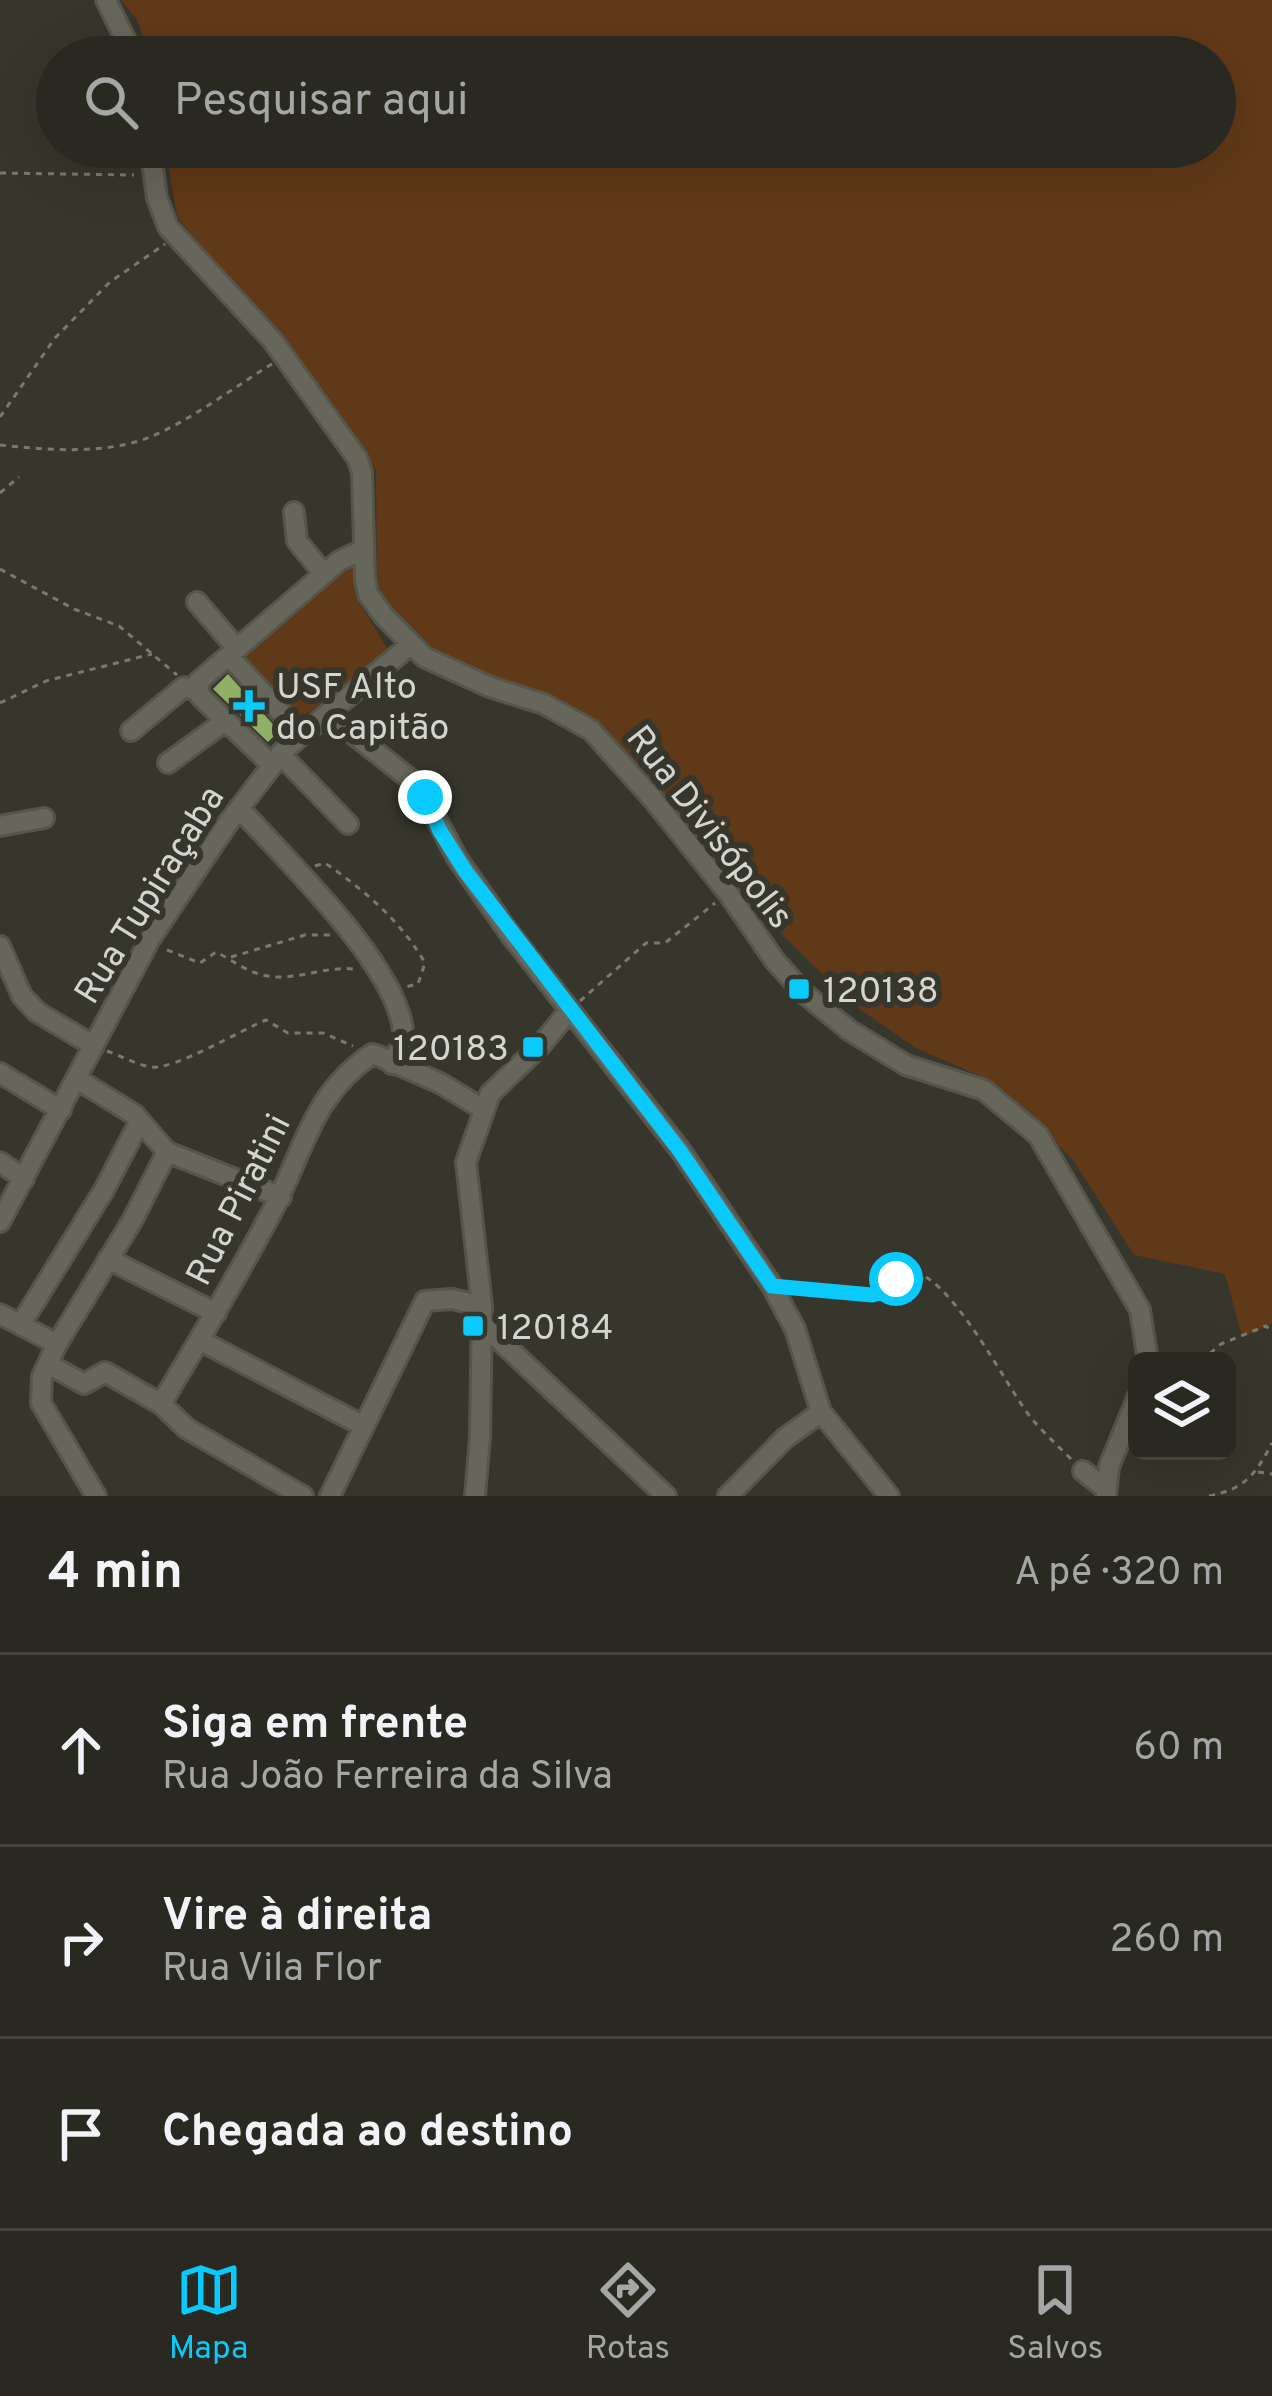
<!DOCTYPE html>
<html lang="pt">
<head>
<meta charset="utf-8">
<style>
	body { margin:0; font-family:Overpass,sans-serif; background:#35342e; color:#f1f3f6 }
	.controls { position:absolute; right:36px; bottom:36px; display:grid; overflow:hidden; border-radius:18px; box-shadow:0 12px 48px #0002 }
	.controls button { width:108px; height:108px; display:grid; place-items:center; padding:0; border:0; border-bottom:3px solid #45443f; background:#292821; color:#f1f3f6; font:60px sans-serif }
	.stop { position:absolute; width:36px; height:36px; margin:-27px; border:9px solid #09cafa; border-radius:50%; background:#fff }
	.stop.end { background:#09cafa; border-color:#fff; box-shadow:0 3px 12px #0008 }
	.list { margin:0; padding:0; list-style:none }
	h2 { display:flex; justify-content:space-between; align-items:center; height:156px; margin:0; padding:0 48px; font-size:51px }
	h2 small { font-size:39px; font-weight:400; color:#a5a6a5 }
	.list li { display:grid; grid-template-columns:78px 1fr auto; gap:36px; align-items:center; box-sizing:border-box; height:192px; padding:0 48px; border-top:3px solid #45443f }
	.list b { display:block; font-size:45px; white-space:nowrap }
	.list p { margin:0; font-size:39px; white-space:nowrap; color:#a5a6a5 }
	.list em { font-size:39px; font-style:normal; color:#a5a6a5 }
	.icon { flex:none; width:66px; height:66px; fill:none; stroke:currentColor; stroke-width:2; stroke-linecap:round; stroke-linejoin:round }
	.map { position:relative; flex:none; width:1272px; height:1496px; overflow:hidden }
	.search { position:absolute; background:#292821; box-shadow:0 12px 48px #0002; left:36px; right:36px; top:36px; height:132px; display:flex; align-items:center; gap:30px; box-sizing:border-box; padding:0 42px; border-radius:66px; color:#a5a6a5; font-size:45px }
	.sheet { height:732px; background:#292821 }
	nav { display:flex; justify-content:space-around; align-items:center; box-sizing:border-box; height:168px; border-top:3px solid #45443f; background:#292821; font-size:33px; color:#a5a6a5 }
	nav a { display:grid; justify-items:center; gap:6px }
	nav .on { color:#09cafa }
	.map>svg:first-child { display:block }
</style>
</head>
<body>
<div class="map">
<svg width="1272" height="1496" viewBox="0 0 1272 1496">
	<rect width="100%" height="100%" fill="#37362c"/>
	<!-- green -->
	<path fill="#603918" d="M121,0H1272V1324L1242,1337L1225,1274L1134,1255L1072,1158L982,1077L916,1048L852,1004L755,907L588,717L485,688L424,662L377,604L376,470L278,351L177,216L165,147H1215V57H150L137,20Z
		M359,562L360,604L389,651L299,720L243,654L338,566Z"/>
	<!-- building -->
	<path fill="#90b067" d="M228,674L279,731L268,742L213,689Z"/>
	<g fill="none" stroke-linecap="round" stroke-linejoin="round">
		<!-- minor casing -->
		<g stroke="#55554c" stroke-width="24">
			<path id="minor" d="M106,0L134,57
				M150,147L157,198L168,227L273,341L357,458L362,472L365,579L368,594L383,615L424,657L490,687L544,704L591,730L652,798L728,893L775,961L805,994L849,1030L906,1065L984,1090L1038,1135L1140,1310L1148,1361
				M294,512L297,541L324,574
				M197,602L237,649
				M229,656L301,735
				M329,715L410,779L425,797L457,858L510,934L681,1151L772,1286L795,1329L821,1412L889,1496
				M131,731L184,687L197,691
				M280,754L348,824
				M168,763L224,722
				M271,764L200,696L198,682L339,561L362,550
				M239,808C285,859 395,963 403,1030C405,1041 397,1054 392,1064
				M0,826L44,818
				M0,946L22,996L37,1012L94,1046
				M0,1073L61,1110
				M77,1079L135,1115L167,1152L281,1197
				M0,1162L24,1179
				M0,1222L150,939L228,823L284,750L409,646
				M108,1259L216,1313
				M0,1314L57,1344L42,1376L41,1403L96,1496
				M481,1323L666,1496
				M21,1324L104,1190L140,1121
				M199,1340L362,1425
				M57,1344L132,1221L167,1152
				M48,1364L84,1384L105,1372L161,1404L186,1428L303,1496
				M161,1404C198,1342 235,1281 269,1217C304,1154 309,1097 372,1054L376,1055L440,1083L483,1109
				M1083,1471L1106,1489
				M330,1496L425,1301L452,1299L482,1306
				M475,1496L480,1437L482,1306L466,1162L490,1094L540,1046L570,1010
				M728,1496L784,1439L821,1412
				M1106,1496L1109,1467L1137,1398"/>
		</g>
		<!-- path -->
		<path stroke="#7a7971" stroke-width="3" stroke-dasharray="6 6" stroke-linecap="butt" d="M0,173L134,175
			M0,417L55,338L110,282L165,244
			M0,445C47,450 105,455 150,437C188,422 236,386 272,364
			M0,493L19,477
			M0,569L74,609L119,626L177,675
			M0,703L46,681L152,654
			M315,866L325,863C364,890 401,921 425,963L418,984L405,987
			M167,950L200,963L216,952C232,960 250,974 268,976C296,981 324,966 353,969
			M231,957L305,935H332
			M580,1001L646,943H665L715,903
			M107,1051C121,1056 137,1065 152,1067C174,1070 241,1030 266,1020L288,1033H323L353,1046
			M792,1287L877,1295L907,1271C949,1269 1007,1389 1032,1419C1044,1433 1058,1446 1072,1460
			M1201,1361L1221,1344L1266,1326L1272,1332
			M1258,1472L1272,1474
			M1209,1496C1245,1489 1256,1474 1272,1443"/>
		<!-- minor -->
		<use href="#minor" stroke="#66665b" stroke-width="18"/>
	</g>
	<g fill="none" stroke-linecap="round" stroke-linejoin="round">
		<!-- route -->
		<path stroke="#09cafa" stroke-width="15" d="M425,797L440,831L466,872L680,1151L772,1286L872,1295L882,1292L896,1279"/>
	</g>
	<!-- markers -->
	<g fill="#09cafa" stroke="#37362c" stroke-width="4.5">
		<path d="M243 688h12v12h12v12h-12v12h-12v-12h-12v-12h12z"/>
		<rect x="787" y="977" width="24" height="24" rx="6"/>
		<rect x="521" y="1035" width="24" height="24" rx="6"/>
		<rect x="461" y="1314" width="24" height="24" rx="6"/>
	</g>
	<g text-anchor="middle" stroke-width="12" stroke-linejoin="round" paint-order="stroke">
		<!-- poi labels -->
		<g font-size="36" fill="#d5d5cf" stroke="#37362c" text-anchor="start">
			<text x="276" y="698">USF Alto<tspan x="276" dy="41">do Capitão</tspan></text>
			<text x="823" y="1002">120138</text>
			<text x="509" y="1060" text-anchor="end">120183</text>
			<text x="497" y="1339">120184</text>
		</g>
		<!-- street labels -->
		<g font-size="36" fill="#d5d5cf" stroke="#37362c">
			<text transform="translate(711 826) rotate(52)" y="13">Rua Divisópolis</text>
			<text transform="translate(148 894) rotate(-58)" y="13">Rua Tupiraçaba</text>
			<text transform="translate(237 1199) rotate(-63)" y="13">Rua Piratini</text>
		</g>
	</g>
</svg>
<div class="controls">
<button><svg class="icon" aria-label="layers" viewBox="0 0 24 24"><path d="M12 4l9 5-9 5-9-5zM3 14l9 5 9-5"/></svg></button>
</div>
<div class="stop" style="left:896px;top:1279px"></div>
<div class="stop end" style="left:425px;top:797px"></div>
<div class="search"><svg class="icon" aria-label="search" viewBox="0 0 24 24"><circle cx="10" cy="10" r="6"/><path d="M15 15l6 6"/></svg>Pesquisar aqui</div>
</div>
<section class="sheet">
<h2>4 min<small>A pé · 320 m</small></h2>
<ul class="list">
<li><svg class="icon" aria-label="ahead" viewBox="0 0 24 24"><path d="M12 20V5M6 11l6-6 6 6"/></svg><div><b>Siga em frente</b><p>Rua João Ferreira da Silva</p></div><em>60 m</em></li>
<li><svg class="icon" aria-label="right" viewBox="0 0 24 24"><path d="M7 20v-9h11M14 6l5 5-5 5"/></svg><div><b>Vire à direita</b><p>Rua Vila Flor</p></div><em>260 m</em></li>
<li><svg class="icon" aria-label="arrive" viewBox="0 0 24 24"><path d="M6 21V4h12l-3 4 3 4H6"/></svg><div><b>Chegada ao destino</b></div></li>
</ul>
</section>
<nav>
<a class="on"><svg class="icon" aria-label="map" viewBox="0 0 24 24"><path d="M3 6l6-2 6 2 6-2v14l-6 2-6-2-6 2zM9 4v14M15 6v14"/></svg>Mapa</a>
<a><svg class="icon" aria-label="directions" viewBox="0 0 24 24"><path d="M12 3l9 9-9 9-9-9zM9 14v-3h6M13 9l2 2-2 2"/></svg>Rotas</a>
<a><svg class="icon" aria-label="saved" viewBox="0 0 24 24"><path d="M7 4h10v16l-5-4-5 4z"/></svg>Salvos</a>
</nav>
</body>
</html>
